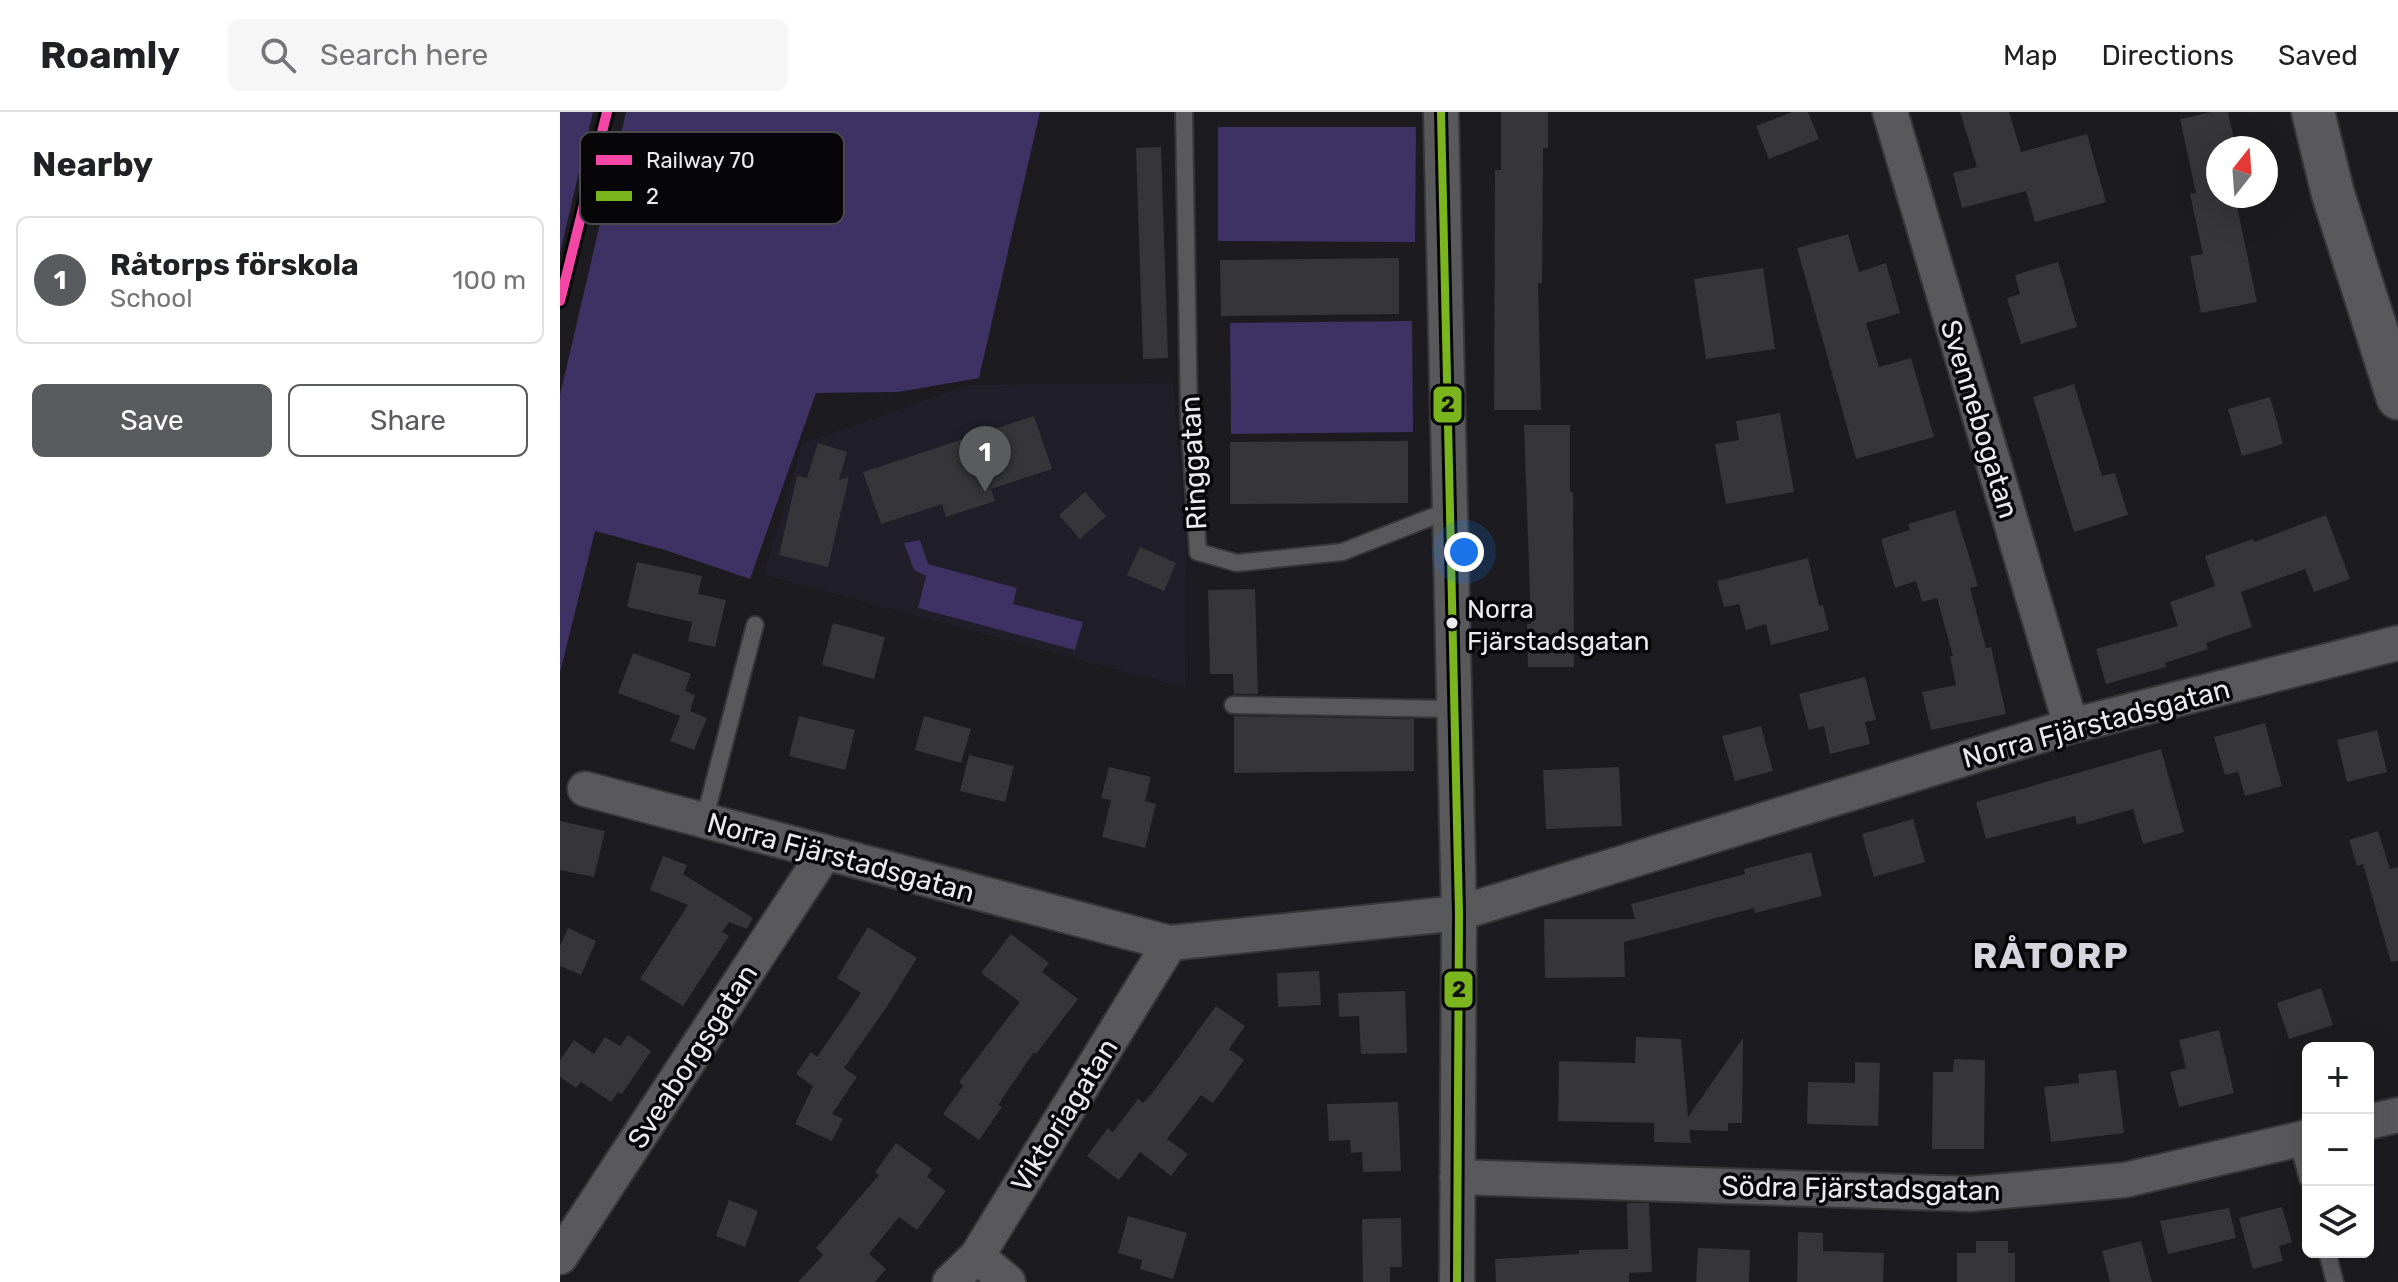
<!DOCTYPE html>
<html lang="en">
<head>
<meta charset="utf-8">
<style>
	body { margin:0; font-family:Rubik,sans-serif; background:#f6f6f6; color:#202124 }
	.controls { position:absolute; right:24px; bottom:24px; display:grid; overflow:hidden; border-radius:12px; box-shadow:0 8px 32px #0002 }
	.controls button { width:72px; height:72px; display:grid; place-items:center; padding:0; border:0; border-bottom:2px solid #e0e0e0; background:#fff; color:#202124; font:40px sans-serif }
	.compass { position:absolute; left:1646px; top:24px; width:72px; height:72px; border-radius:50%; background:#fff; box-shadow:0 8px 32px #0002; rotate:17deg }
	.you { position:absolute; left:904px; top:440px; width:28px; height:28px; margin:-20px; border:6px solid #fff; border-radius:50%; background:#1a73e8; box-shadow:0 0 0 12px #1a73e833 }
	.badge { display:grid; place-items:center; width:52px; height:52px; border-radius:50%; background:#5a5b5e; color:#fff; font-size:26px; font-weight:700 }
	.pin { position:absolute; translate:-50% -66px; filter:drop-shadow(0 2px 4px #0008) }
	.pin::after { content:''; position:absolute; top:42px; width:28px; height:24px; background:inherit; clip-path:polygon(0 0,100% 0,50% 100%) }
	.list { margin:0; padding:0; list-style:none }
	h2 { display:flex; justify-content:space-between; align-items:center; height:104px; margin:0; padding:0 32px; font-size:34px }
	h2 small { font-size:26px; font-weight:400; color:#757577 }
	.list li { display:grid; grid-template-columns:52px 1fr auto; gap:24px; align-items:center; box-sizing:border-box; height:128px; margin:0 16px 16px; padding:0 16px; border:2px solid #e0e0e0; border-radius:12px }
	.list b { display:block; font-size:30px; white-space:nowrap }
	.list p { margin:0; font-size:26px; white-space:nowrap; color:#757577 }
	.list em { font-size:26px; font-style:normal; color:#757577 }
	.actions { display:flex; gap:16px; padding:24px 32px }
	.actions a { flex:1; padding:18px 0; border:2px solid #5a5b5e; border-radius:12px; text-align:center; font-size:28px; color:#5a5b5e }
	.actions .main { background:#5a5b5e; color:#fff }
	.icon { flex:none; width:44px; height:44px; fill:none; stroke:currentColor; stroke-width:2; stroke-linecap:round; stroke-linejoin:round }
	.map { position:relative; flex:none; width:1838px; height:1170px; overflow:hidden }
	header { display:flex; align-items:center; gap:48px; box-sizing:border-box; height:112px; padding:0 40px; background:#fff; border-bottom:2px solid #e0e0e0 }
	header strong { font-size:38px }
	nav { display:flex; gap:44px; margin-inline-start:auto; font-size:28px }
	.search { width:560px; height:72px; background:#f6f6f6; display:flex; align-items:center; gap:20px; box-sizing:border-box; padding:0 28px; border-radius:12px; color:#757577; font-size:30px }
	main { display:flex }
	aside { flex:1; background:#fff }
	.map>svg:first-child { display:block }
</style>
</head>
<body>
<header>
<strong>Roamly</strong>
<div class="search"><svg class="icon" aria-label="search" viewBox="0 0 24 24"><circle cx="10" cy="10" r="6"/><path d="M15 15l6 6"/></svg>Search here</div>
<nav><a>Map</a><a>Directions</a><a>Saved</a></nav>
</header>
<main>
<aside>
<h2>Nearby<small></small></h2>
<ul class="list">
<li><span class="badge">1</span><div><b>Råtorps förskola</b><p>School</p></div><em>100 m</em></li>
</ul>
<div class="actions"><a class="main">Save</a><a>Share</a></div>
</aside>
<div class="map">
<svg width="1838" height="1170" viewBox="0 0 1838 1170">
	<rect width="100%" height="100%" fill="#1c1b1f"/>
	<!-- built -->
	<path fill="#201e29" d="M613,271L626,428L625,576L204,463L242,332L408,273Z"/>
	<!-- green -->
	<path fill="#3e3163" d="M0,0H33L0,141Z
		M66,0H480L419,266L338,280L256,281L190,467L105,438L35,419L0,561V283Z
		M658,15H856L855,130L658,129Z
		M852,209L853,320L671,322L670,211Z
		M360,428L368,452L457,476L453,492L523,510L515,538L358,496L366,464L354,458L344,431Z"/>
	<!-- building -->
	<path fill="#363539" d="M941,0H988V36H983L982,171H978L981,298H934L935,58H941Z
		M1232,0H1248L1259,27L1209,47L1196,14Z
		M1400,0H1449L1461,40L1527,22L1546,90L1475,110L1466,79L1402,96L1393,61L1417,55Z
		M1652,0H1668L1676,36H1658V84H1675L1697,190L1641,201L1630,144L1643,142L1630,82L1636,81L1620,7Z
		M601,35L608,246L583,247L576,36Z
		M1288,122L1299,160L1326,151L1340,201L1306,211L1319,255L1351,246L1374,325L1296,347L1237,136Z
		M839,146V202L661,204L660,148Z
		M1498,150L1517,215L1461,232L1447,186L1460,182L1455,163Z
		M1203,156L1215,237L1146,247L1134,167Z
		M1514,272L1542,364L1555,361L1568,403L1514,420L1473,285Z
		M1710,285L1723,332L1682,344L1668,297Z
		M1220,301L1234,380L1166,392L1155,332L1179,328L1176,309Z
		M474,304L492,357L431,377L435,389L386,405L382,392L321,412L303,360Z
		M964,313H1010V380H1013L1014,555H968L967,512H971Z
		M848,329V391L670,392V330Z
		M258,331L287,340L279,368L289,365L268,455L219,443L237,364L247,366Z
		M525,380L546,404L520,427L499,403Z
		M1395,398L1418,474L1410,476L1426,536L1431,535L1446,602L1371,618L1362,580L1396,573L1390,544H1393L1377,486L1362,490L1356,469L1335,476L1321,427L1350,418L1348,412Z
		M1766,403L1790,467L1754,480L1745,457L1681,480L1692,515L1646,531L1648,537L1605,551L1606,555L1546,572L1536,537L1618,514L1610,490L1655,474L1645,444L1693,427L1694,430Z
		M580,435L616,451L604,479L567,463Z
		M1248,446L1259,494L1263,493L1269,518L1211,533L1206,512L1186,518L1179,492L1164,495L1157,469Z
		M77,450L142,464L138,482L166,488L155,535L128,529L132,510L67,495Z
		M695,477L698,582H674L673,562H650L648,478Z
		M273,511L325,525L314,567L262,553Z
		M73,541L131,562L125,579L135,583L130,599L147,606L134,638L110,629L120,604L58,581Z
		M1305,565L1316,608L1305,610L1310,632L1270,642L1264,614L1249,618L1239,582Z
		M239,604L295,618L285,658L229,644Z
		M364,604L411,617L401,651L355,638Z
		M674,604L854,607V659L674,661Z
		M1705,611L1722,674L1685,684L1678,660L1665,663L1654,625Z
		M1201,614L1213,659L1175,669L1162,624Z
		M1817,618L1827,660L1787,670L1777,628Z
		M1601,637L1624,720L1583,732L1573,697L1517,713L1515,704L1426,727L1416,690Z
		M409,643L454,654L445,690L400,679Z
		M549,655L591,665L585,689L596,692L585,736L542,725L551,688L541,686Z
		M1059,655L1062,714L986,717L983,658Z
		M1353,707L1365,750L1314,765L1302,722Z
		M0,709L45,719L34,765L0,758Z
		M1818,719L1830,757L1838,755V849L1831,850L1803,752L1797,754L1789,728Z
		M1251,740L1262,784L1195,801L1194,796L1064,830L1065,865L985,866L984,807H1075L1071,792L1185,762L1184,757Z
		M103,744L127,753L123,762L193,806L187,817L169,810L162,820L169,824L123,894L80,867L128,793L90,778Z
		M308,815L357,846L326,896L284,956L297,965L272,1002L283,1007L272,1029L235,1012L253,974L236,962L251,940L257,945L301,881L277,866Z
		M8,816L36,829L21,863L0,854V834Z
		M451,822L489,851L482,860L518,887L476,942L474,940L438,993L442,995L419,1028L383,1002L403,974L399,970L460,890L421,861Z
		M759,859L761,893L718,895L717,861Z
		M1761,876L1773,913L1729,927L1717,891Z
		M845,879L847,941L801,942L799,904L779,905L778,881Z
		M656,894L685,914L669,937L684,948L653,991L641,983L607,1027L628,1042L611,1064L580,1040L559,1068L527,1044L548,1016L553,1020L578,987L583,991L594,979Z
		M1659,918L1674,981L1619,995L1610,960L1626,956L1619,928Z
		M68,923L91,939L62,982L58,980L51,990L21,970L16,976L0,965V948L14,928L34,942L45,925L60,934Z
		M1076,925L1121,927L1128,1005L1183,926L1182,1011H1168V1019L1129,1018L1131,1031L1094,1030V1011L998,1009L999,949L1075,951Z
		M1394,947L1425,948L1424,1037H1372L1373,960H1393Z
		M1295,950L1320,951L1318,1014L1247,1012L1248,970L1295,971Z
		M1556,958L1564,1021L1491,1030L1484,975L1519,971L1518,962Z
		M838,990L841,1059L803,1060L802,1040L791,1041L790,1028L769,1029L767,992Z
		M336,1031L372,1057L367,1065L386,1079L357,1118L339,1105L309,1142L326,1157L315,1170H238L263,1143L256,1136L319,1063L315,1060Z
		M169,1088L198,1099L185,1135L156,1124Z
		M1067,1091H1089L1092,1160L1069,1161V1170H936L935,1147L1019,1142V1138L1068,1137Z
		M1722,1095L1732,1130L1719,1134L1723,1149L1693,1157L1679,1106Z
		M1669,1096L1676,1126L1608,1142L1600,1109Z
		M568,1104L627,1121L613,1167L580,1157L582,1148L558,1141Z
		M841,1106L842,1155H830V1170H803L802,1107Z
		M1238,1120L1263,1121V1139L1324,1141L1323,1170H1237Z
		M1416,1129H1448V1141H1455V1170H1397V1141H1416Z
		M1581,1129L1592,1170H1550L1542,1139Z
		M1138,1136L1190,1138L1189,1170H1136Z"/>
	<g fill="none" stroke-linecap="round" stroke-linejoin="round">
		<!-- service casing -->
		<g stroke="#37373a" stroke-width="20">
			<path id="service" d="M624,0L629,307L638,440L677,451L782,440L890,398
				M673,593L895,597
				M144,709L195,513
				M1737,1027L1748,1067
				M1767,1140L1775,1170"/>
		</g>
		<!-- minor casing -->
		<g stroke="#37373a" stroke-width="38">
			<path id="minor" d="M881,0L899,801L897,1170
				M1330,0L1511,614
				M25,677L610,831L899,801L1511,614L1838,531
				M1808,1010L1838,1003
				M897,1065L1410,1082L1565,1068L1748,1025
				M417,1144L448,1170
				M0,1145L264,742
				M390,1170L417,1144L610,831"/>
		</g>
		<!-- tertiary casing -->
		<g stroke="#37373a" stroke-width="46">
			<path id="tertiary" d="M1753,0L1773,82L1838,286"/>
		</g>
		<!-- service -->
		<use href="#service" stroke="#59595b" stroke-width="16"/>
		<!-- minor -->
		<use href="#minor" stroke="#59595b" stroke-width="34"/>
		<!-- tertiary -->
		<use href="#tertiary" stroke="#59595b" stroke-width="42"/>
		<!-- bus-1 casing -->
		<g stroke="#060608" stroke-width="14">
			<path id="bus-1" d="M881,0L899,801L897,1170"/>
		</g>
		<!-- bus-1 -->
		<use href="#bus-1" stroke="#7ab51d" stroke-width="8"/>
		<!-- rail-1 casing -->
		<g stroke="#060608" stroke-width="16">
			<path id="rail-1" d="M0,189L47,0"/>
		</g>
		<!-- rail-1 -->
		<use href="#rail-1" stroke="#f346a5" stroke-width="10"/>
	</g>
	<!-- markers -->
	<circle fill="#eae9ee" stroke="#060608" stroke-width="3" cx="892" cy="511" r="7"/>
	<g text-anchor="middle" stroke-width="7" stroke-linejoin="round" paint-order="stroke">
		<!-- bus labels -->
		<g font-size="26" fill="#eae9ee" stroke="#060608" text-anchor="start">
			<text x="907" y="506">Norra<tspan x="907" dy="32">Fjärstadsgatan</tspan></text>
		</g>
		<!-- street labels -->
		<g font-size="28" fill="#eae9ee" stroke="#060608">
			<text transform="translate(1420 307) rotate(73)" y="10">Svennebogatan</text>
			<text transform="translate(633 351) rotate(-93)" y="10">Ringgatan</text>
			<text transform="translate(1536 611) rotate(-15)" y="10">Norra Fjärstadsgatan</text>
			<text transform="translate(281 745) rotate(15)" y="10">Norra Fjärstadsgatan</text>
			<text transform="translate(132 944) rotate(-57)" y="10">Sveaborgsgatan</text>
			<text transform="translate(504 1003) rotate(-58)" y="10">Viktoriagatan</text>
			<text transform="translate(1301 1076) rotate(1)" y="10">Södra Fjärstadsgatan</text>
		</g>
		<!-- district labels -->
		<g font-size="36" font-weight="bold" letter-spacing="2" fill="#d6d5de" stroke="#060608">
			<text x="1491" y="856">RÅTORP</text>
		</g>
	</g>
	<!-- legend -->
	<rect x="20" y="20" width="264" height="92" rx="12" fill="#060608" stroke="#4a4a4d" stroke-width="2"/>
	<rect x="36" y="43" width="36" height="10" fill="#f346a5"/>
	<rect x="36" y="79" width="36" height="10" fill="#7ab51d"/>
	<g font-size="22" fill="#eae9ee">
		<text x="86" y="56">Railway 70</text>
		<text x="86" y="92">2</text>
	</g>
	<g stroke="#060608" stroke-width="3">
		<rect x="872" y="273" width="31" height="39" rx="8" fill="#7ab51d"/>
		<rect x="883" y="858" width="31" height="39" rx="8" fill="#7ab51d"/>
	</g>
	<g font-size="22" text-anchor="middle" font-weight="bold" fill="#111">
		<text x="888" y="300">2</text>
		<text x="899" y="885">2</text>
	</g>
</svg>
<div class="controls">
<button>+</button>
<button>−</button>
<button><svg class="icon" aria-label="layers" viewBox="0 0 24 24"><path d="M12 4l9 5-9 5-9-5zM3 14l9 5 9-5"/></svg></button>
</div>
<svg class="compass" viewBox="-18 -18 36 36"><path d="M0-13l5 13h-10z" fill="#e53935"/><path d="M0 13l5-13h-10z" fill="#757577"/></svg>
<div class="you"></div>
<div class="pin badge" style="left:425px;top:380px">1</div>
</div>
</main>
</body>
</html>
